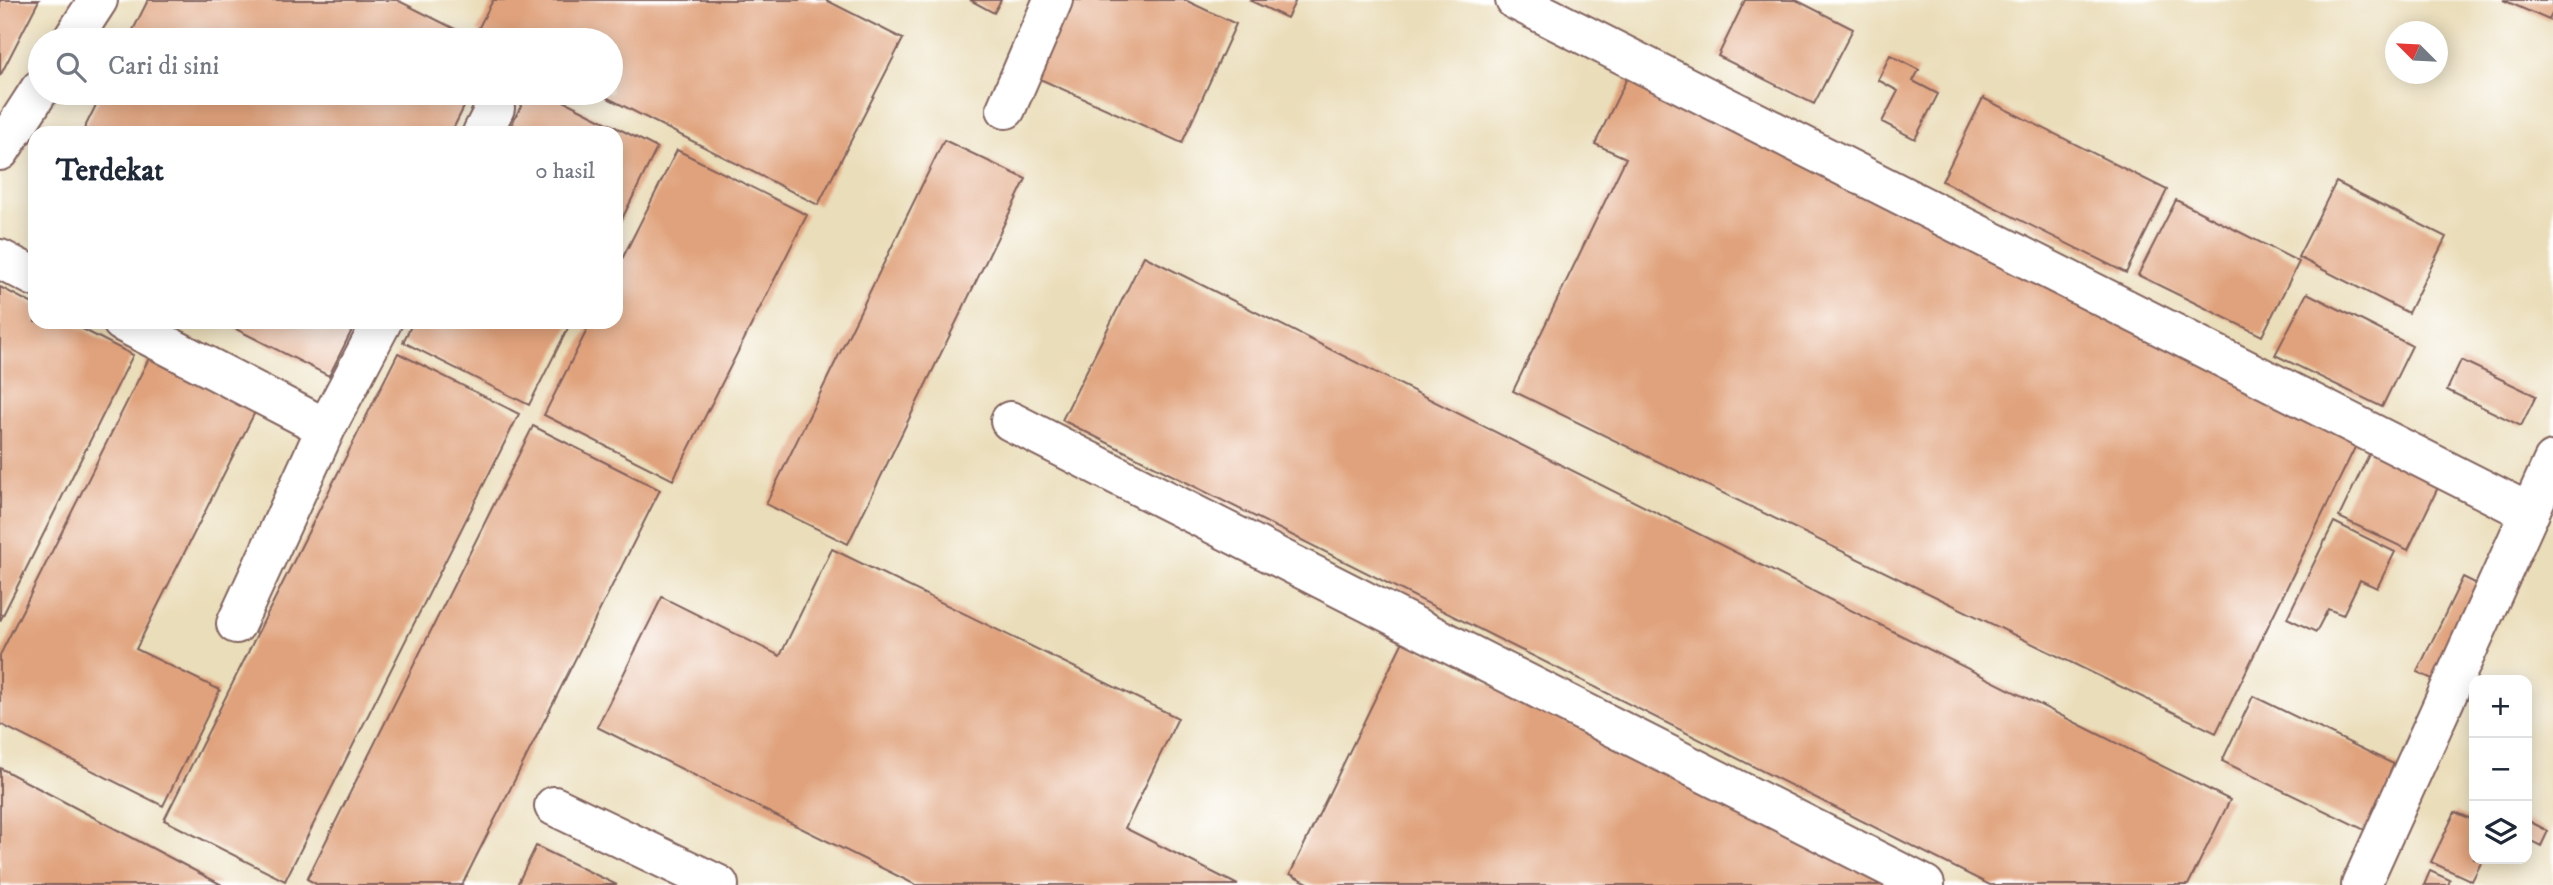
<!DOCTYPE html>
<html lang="id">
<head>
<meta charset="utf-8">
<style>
	body { margin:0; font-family:"IM FELL DW Pica",serif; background:#f2f2f3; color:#1f2937 }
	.controls { position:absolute; right:21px; bottom:21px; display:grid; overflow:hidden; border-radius:14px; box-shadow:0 4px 18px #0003 }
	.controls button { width:63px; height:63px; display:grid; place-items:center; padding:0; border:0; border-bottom:2px solid #e0e1e3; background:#fff; color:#1f2937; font:35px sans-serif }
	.compass { position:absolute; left:2385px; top:21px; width:63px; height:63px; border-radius:50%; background:#fff; box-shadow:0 4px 18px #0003; rotate:294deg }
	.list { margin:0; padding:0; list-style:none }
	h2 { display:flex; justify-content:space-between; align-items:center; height:91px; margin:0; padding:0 28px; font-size:30px }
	h2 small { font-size:23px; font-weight:400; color:#747a83 }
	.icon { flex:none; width:38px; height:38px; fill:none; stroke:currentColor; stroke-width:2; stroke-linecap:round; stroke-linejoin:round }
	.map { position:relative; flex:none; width:2553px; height:885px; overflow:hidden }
	.search { position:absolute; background:#fff; box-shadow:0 4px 18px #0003; left:28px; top:28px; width:595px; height:77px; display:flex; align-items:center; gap:18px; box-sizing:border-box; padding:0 24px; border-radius:38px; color:#747a83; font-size:26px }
	.panel { position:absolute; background:#fff; box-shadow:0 4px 18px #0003; left:28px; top:126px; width:595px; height:203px; border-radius:21px }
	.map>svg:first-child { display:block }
</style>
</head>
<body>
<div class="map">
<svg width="2553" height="885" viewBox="0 0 2553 885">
	<rect width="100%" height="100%" fill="#fff"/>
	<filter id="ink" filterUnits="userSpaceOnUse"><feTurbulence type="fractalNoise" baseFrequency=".0143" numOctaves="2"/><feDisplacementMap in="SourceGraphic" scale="14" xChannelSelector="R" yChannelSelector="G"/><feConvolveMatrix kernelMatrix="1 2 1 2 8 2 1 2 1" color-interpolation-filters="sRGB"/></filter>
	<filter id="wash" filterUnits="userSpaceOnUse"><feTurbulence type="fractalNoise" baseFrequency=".00686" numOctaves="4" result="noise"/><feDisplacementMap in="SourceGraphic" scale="28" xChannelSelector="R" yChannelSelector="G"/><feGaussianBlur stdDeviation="1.57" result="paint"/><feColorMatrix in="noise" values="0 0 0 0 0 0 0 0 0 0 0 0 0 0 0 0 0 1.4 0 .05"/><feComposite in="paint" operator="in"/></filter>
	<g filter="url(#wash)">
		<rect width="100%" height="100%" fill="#eaddb9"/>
		<g id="blocks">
			<!-- building -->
			<path fill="#e0a27c" d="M0,0H39L0,76Z
				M148,0H397L477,40H128Z
				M493,0H826L903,39L818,205L598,93H611V40H495L477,31Z
				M970,0H1001L994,13Z
				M1065,0H1185L1236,24L1182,143L1031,75Z
				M1249,0H1296L1287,18Z
				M1745,0H1796L1853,29L1814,104L1718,56Z
				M2503,0H2553V12L2549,20Z
				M1890,55L1919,70L1913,81L1938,94L1915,139L1882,122L1898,91L1878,80Z
				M1628,76L2362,433L2216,733L1513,391L1626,158L1595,144Z
				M102,93H471L451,133H82Z
				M528,93H548L657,148L616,231V133H507Z
				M1983,98L2167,190L2126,273L1942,181Z
				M944,140L1026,179L848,544L766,504Z
				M677,150L807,215L673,480L544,415L591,322H616V271Z
				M2336,182L2446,237L2408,313L2298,257Z
				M2176,200L2299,262L2262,336L2138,275Z
				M1144,256L2230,800L2188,885H1990L1062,420Z
				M0,287L35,305V322H69L133,355L0,621Z
				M2307,293L2412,346L2382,407L2275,355Z
				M222,322H356L329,376Z
				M413,322H571L529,405L403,342Z
				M398,353L519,414L285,881L164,820Z
				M149,358L255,412L136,649L220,690L163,806L0,724V655Z
				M2461,360L2536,396L2521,426L2447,390Z
				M533,426L660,490L462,885H318L307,879Z
				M2373,446L2442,479L2408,550L2339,517Z
				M2334,522L2395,552L2377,588L2360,580L2343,615L2328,609L2316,632L2287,618Z
				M832,549L1178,718L1125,828L1238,885H916L597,727L662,597L780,656Z
				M2463,577L2489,590L2443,684L2417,672Z
				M1403,641L1904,885H1312L1290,874Z
				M2253,696L2408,771L2377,836L2222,761Z
				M0,768L222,885H0Z
				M2455,812L2474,820V859H2483L2472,881L2431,862Z
				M2527,820L2548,831L2541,846L2527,839Z
				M536,846L617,885H517Z
				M2430,871L2450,880L2448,885H2424Z"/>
		</g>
	</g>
	<g filter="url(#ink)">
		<use href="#blocks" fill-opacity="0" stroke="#82625d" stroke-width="2"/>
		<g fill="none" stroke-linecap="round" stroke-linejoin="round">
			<!-- minor casing -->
			<g stroke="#82625d" stroke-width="42">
				<path id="minor" d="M1515,0L2530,513
					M72,40L98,0
					M1006,109L1053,0
					M482,133L495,108
					M0,151L40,89
					M0,259L35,277
					M122,322L326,428
					M1010,421L1925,885
					M236,624L326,428L382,322
					M554,806L719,885
					M2361,885L2553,461"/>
			</g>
			<!-- minor -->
			<use href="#minor" stroke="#fff" stroke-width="38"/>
		</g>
	</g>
</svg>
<div class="controls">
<button>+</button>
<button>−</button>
<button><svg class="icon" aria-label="layers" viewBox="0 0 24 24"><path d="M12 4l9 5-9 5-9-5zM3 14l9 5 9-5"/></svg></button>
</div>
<svg class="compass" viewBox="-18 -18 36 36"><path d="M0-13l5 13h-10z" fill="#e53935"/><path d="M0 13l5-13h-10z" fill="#747a83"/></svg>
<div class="search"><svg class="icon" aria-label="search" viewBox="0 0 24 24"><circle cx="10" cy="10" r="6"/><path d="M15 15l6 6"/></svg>Cari di sini</div>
<section class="panel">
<h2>Terdekat<small>0 hasil</small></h2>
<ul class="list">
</ul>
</section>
</div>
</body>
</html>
